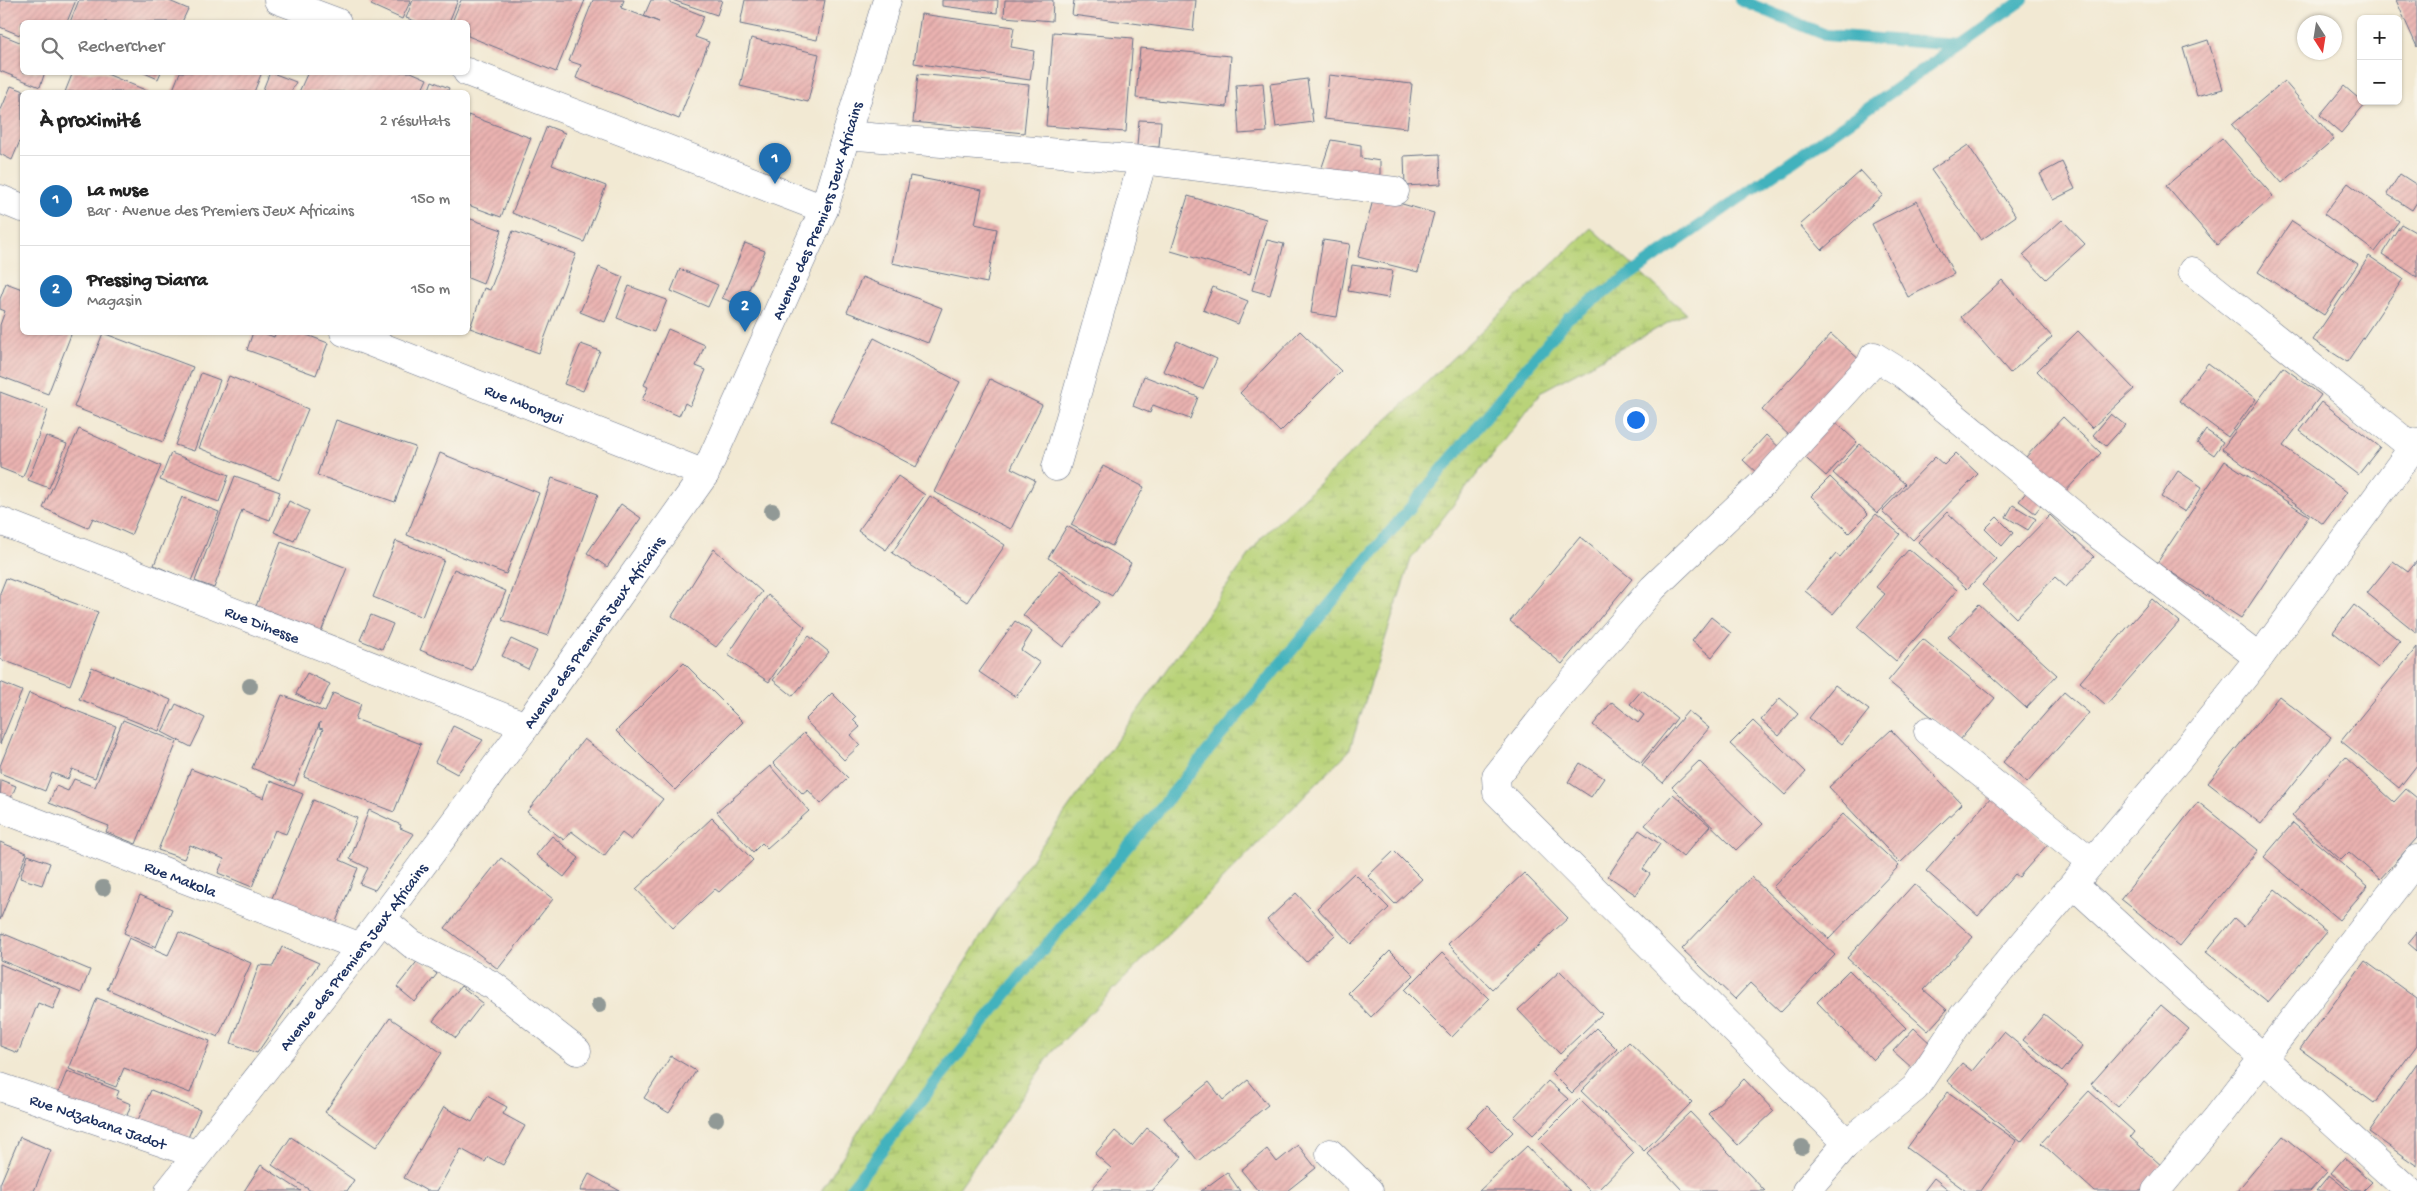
<!DOCTYPE html>
<html lang="fr">
<head>
<meta charset="utf-8">
<style>
	body { margin:0; font-family:"Gochi Hand",sans-serif; background:#f6f6f6; color:#222 }
	.controls { position:absolute; right:15px; top:15px; display:grid; overflow:hidden; border-radius:8px; box-shadow:0 1px 4px #0004 }
	.controls button { width:45px; height:45px; display:grid; place-items:center; padding:0; border:0; border-bottom:1px solid #e0e0e0; background:#fff; color:#222; font:25px sans-serif }
	.compass { position:absolute; left:2297px; top:15px; width:45px; height:45px; border-radius:50%; background:#fff; box-shadow:0 1px 4px #0004; rotate:168deg }
	.you { position:absolute; left:1635px; top:419px; width:18px; height:18px; margin:-12px; border:4px solid #fff; border-radius:50%; background:#1a73e8; box-shadow:0 0 0 8px #1a73e833 }
	.badge { display:grid; place-items:center; width:32px; height:32px; border-radius:50%; background:#1f6fb2; color:#fff; font-size:16px; font-weight:700 }
	.pin { position:absolute; translate:-50% -41px; filter:drop-shadow(0 1px 2px #0008) }
	.pin::after { content:''; position:absolute; top:26px; width:18px; height:15px; background:inherit; clip-path:polygon(0 0,100% 0,50% 100%) }
	.list { margin:0; padding:0; list-style:none }
	h2 { display:flex; justify-content:space-between; align-items:center; height:65px; margin:0; padding:0 20px; font-size:21px }
	h2 small { font-size:16px; font-weight:400; color:#767676 }
	.list li { display:grid; grid-template-columns:32px 1fr auto; gap:15px; align-items:center; box-sizing:border-box; height:90px; padding:0 20px; border-top:1px solid #e0e0e0 }
	.list b { display:block; font-size:19px; white-space:nowrap }
	.list p { margin:0; font-size:16px; white-space:nowrap; color:#767676 }
	.list em { font-size:16px; font-style:normal; color:#767676 }
	.icon { flex:none; width:28px; height:28px; fill:none; stroke:currentColor; stroke-width:2; stroke-linecap:round; stroke-linejoin:round }
	.map { position:relative; flex:none; width:2417px; height:1191px; overflow:hidden }
	.search { position:absolute; background:#fff; box-shadow:0 1px 4px #0004; left:20px; top:20px; width:450px; height:55px; display:flex; align-items:center; gap:12px; box-sizing:border-box; padding:0 18px; border-radius:8px; color:#767676; font-size:19px }
	.panel { position:absolute; background:#fff; box-shadow:0 1px 4px #0004; left:20px; top:90px; width:450px; height:245px; border-radius:8px }
	.map>svg:first-child { display:block }
</style>
</head>
<body>
<div class="map">
<svg width="2417" height="1191" viewBox="0 0 2417 1191">
	<defs>
		<pattern id="wetland-marsh" width="20" height="14" patternUnits="userSpaceOnUse" patternTransform="scale(1.25)"><rect width="20" height="14" fill="#b9d379"/><path d="M1 5h8M5 5V1M11 12h8M15 12V8" fill="none" stroke="#9eb56b"/></pattern>
		<pattern id="building-hatch" width="6" height="6" patternUnits="userSpaceOnUse" patternTransform="scale(1.25)"><rect width="6" height="6" fill="#eab2b0"/><path d="M-1 1l2-2M0 6l6-6M5 7l2-2" fill="none" stroke="#c8999a"/></pattern>
	</defs>
	<rect width="100%" height="100%" fill="#f7f3e8"/>
	<filter id="ink" filterUnits="userSpaceOnUse"><feTurbulence type="fractalNoise" baseFrequency=".02" numOctaves="2"/><feDisplacementMap in="SourceGraphic" scale="10" xChannelSelector="R" yChannelSelector="G"/><feConvolveMatrix kernelMatrix="1 2 1 2 8 2 1 2 1" color-interpolation-filters="sRGB"/></filter>
	<filter id="wash" filterUnits="userSpaceOnUse"><feTurbulence type="fractalNoise" baseFrequency=".0096" numOctaves="4" result="noise"/><feDisplacementMap in="SourceGraphic" scale="20" xChannelSelector="R" yChannelSelector="G"/><feGaussianBlur stdDeviation="1.12" result="paint"/><feColorMatrix in="noise" values="0 0 0 0 0 0 0 0 0 0 0 0 0 0 0 0 0 1.4 0 .05"/><feComposite in="paint" operator="in"/></filter>
	<g filter="url(#wash)">
		<rect width="100%" height="100%" fill="#f2e9d3"/>
		<!-- wetland -->
		<path fill="url(#wetland-marsh)" stroke="#6a816c" d="M1591,228L1686,313L1542,391L1411,559L1349,751L1053,1051L957,1191H821L1014,884L1262,537Z"/>
		<g fill="none" stroke-linecap="round" stroke-linejoin="round">
			<!-- stream -->
			<path stroke="#43b2bd" stroke-width="12" d="M1740,0L1826,35L1959,45
				M849,1191L1024,972L1568,318L2023,0"/>
		</g>
		<g id="blocks">
			<!-- building -->
			<path fill="url(#building-hatch)" d="M0,0H76L67,22H22V36L0,27Z
				M79,0H167L188,9L182,22H70Z
				M374,0H411L402,19L371,5Z
				M413,0H458L449,22H418L406,18Z
				M461,0H585L556,72L468,36V22H452Z
				M593,0H624L621,8L659,22L644,16L651,0H664L704,16L695,37L709,42L679,119L576,78L581,65L569,61Z
				M672,0H722L717,15Z
				M745,0H825L817,40L740,24Z
				M942,0H998L997,13L942,6Z
				M1005,0H1053L1052,21L1004,17Z
				M1074,0H1196L1193,31L1072,15Z
				M2396,0H2417V47Z
				M921,14L1014,27L1011,47L1034,51L1030,80L914,63Z
				M1053,32L1133,38L1126,132L1046,126Z
				M0,34L22,43V72H45L40,87L0,71Z
				M751,38L819,54L808,102L740,86Z
				M2208,40L2223,89L2197,96L2183,48Z
				M1140,48L1231,56L1227,107L1136,98Z
				M73,72H102L150,92H65Z
				M142,72H161L158,79Z
				M180,72H262L254,92H172Z
				M270,72L296,82L291,92H262Z
				M308,72H411L427,79L421,92H299Z
				M918,74L1029,85L1024,133L913,122Z
				M1329,75L1412,84L1407,128L1324,119Z
				M1307,79L1313,122L1276,127L1270,84Z
				M432,81L449,88L447,92H428Z
				M2284,81L2334,139L2282,183L2232,125Z
				M1263,83L1267,132L1239,134L1236,85Z
				M11,86L27,92H22V136L12,160L0,154V112Z
				M2344,86L2365,104L2341,133L2320,115Z
				M468,115L531,138L501,217L468,205Z
				M1139,120L1161,121L1159,147L1137,146Z
				M547,126L565,133L552,165L606,186L584,242L512,213Z
				M2222,138L2273,196L2217,245L2166,186Z
				M1331,140L1361,145V158L1380,161V181L1321,170Z
				M1968,145L2016,216L1981,240L1931,170Z
				M1440,154L1441,184L1405,186L1404,156Z
				M2062,162L2075,189L2053,200L2040,174Z
				M1861,171L1883,195L1822,250L1800,225Z
				M2400,174L2417,185V202L2412,210L2387,194Z
				M910,176L982,190L975,224L997,229L987,283L892,263Z
				M2348,183L2399,221L2375,252L2324,214Z
				M1188,196L1266,219L1250,274L1171,251Z
				M1374,196L1434,213L1418,272L1358,257Z
				M1917,201L1954,274L1908,297L1872,224Z
				M468,218L502,230L483,284L468,278Z
				M2062,220L2085,244L2046,279L2023,255Z
				M2292,221L2358,264L2324,315L2258,272Z
				M2401,224L2417,233V277L2382,254Z
				M513,231L576,254L539,353L470,328L484,288L490,290Z
				M1267,240L1284,244L1270,295L1252,290Z
				M1323,240L1350,244L1337,317L1311,313Z
				M745,243L765,251L742,306L722,298Z
				M2369,256L2403,279L2347,362L2313,340Z
				M1352,265L1393,271L1388,298L1348,291Z
				M599,267L623,277L605,322L580,312Z
				M680,269L718,285L708,307L671,291Z
				M862,277L942,308L928,343L847,312Z
				M2002,280L2052,337L2010,373L1961,317Z
				M6,283L22,289V332H72L48,394L0,376V325L5,311L0,309V299Z
				M629,286L667,300L654,332L617,318Z
				M1213,287L1248,301L1238,324L1203,310Z
				M668,329L705,345L696,366L706,370L690,406L685,403L679,416L642,400L648,387L644,385Z
				M1300,331L1341,371L1280,432L1240,393Z
				M2078,331L2134,389L2092,428L2037,371Z
				M253,332H261L274,337L276,332H299L328,343L316,375L247,350Z
				M103,333L193,367L163,442L74,407Z
				M1831,334L1862,362L1792,438L1762,410Z
				M874,338L960,382L916,467L830,422Z
				M1177,341L1217,359L1203,389L1163,371Z
				M581,344L600,351L583,391L564,384Z
				M2208,363L2256,399L2228,437L2179,401Z
				M2283,367L2321,395L2283,446L2347,492L2323,524L2222,449Z
				M201,373L220,380L194,451L175,445Z
				M229,376L308,409L279,480L199,448Z
				M1144,376L1198,397L1190,419L1153,405L1150,413L1133,406Z
				M990,379L1042,405L1011,468L1035,480L1011,529L934,492Z
				M0,392L48,410L23,477L0,468Z
				M2322,402L2380,447L2358,475L2300,431Z
				M2111,414L2125,425L2106,446L2093,435Z
				M2063,417L2101,453L2063,494L2024,459Z
				M1832,419L1857,442L1826,476L1800,453Z
				M336,420L415,447L395,502L317,475Z
				M79,429L161,466L131,535L93,518L88,528L43,508Z
				M2206,430L2223,442L2214,455L2197,443Z
				M1766,435L1783,451L1760,476L1743,460Z
				M46,436L67,444L49,488L28,480Z
				M1860,444L1905,484L1877,513L1833,473Z
				M171,453L229,475L219,502L160,480Z
				M440,453L539,493L506,574L407,535Z
				M1956,453L1978,474L1913,540L1882,511L1935,457L1944,465Z
				M2225,461L2309,516L2241,618L2157,563Z
				M1103,466L1144,487L1112,546L1071,525Z
				M2178,471L2202,487L2185,512L2161,497Z
				M235,476L280,492L270,520L242,510L214,588L195,581Z
				M898,476L925,495L886,550L858,531Z
				M1830,477L1868,514L1849,533L1811,496Z
				M552,478L598,494L548,636L502,620Z
				M2028,490L2044,502L2035,513L2019,501Z
				M930,496L1005,545L967,602L892,553Z
				M182,497L219,512L191,581L154,565Z
				M289,501L309,511L294,541L274,532Z
				M621,504L641,518L607,567L587,553Z
				M2013,505L2036,519L2028,530L2006,517Z
				M1947,512L1996,559L1967,589L1918,542Z
				M1876,514L1900,534L1833,614L1805,591L1836,554L1840,557Z
				M2050,515L2094,557L2066,587L2055,577L2016,618L1982,585Z
				M1997,517L2013,533L2002,546L1985,529Z
				M1067,526L1131,563L1112,596L1048,558Z
				M1580,537L1632,579L1562,664L1510,621Z
				M396,541L444,560L422,617L373,597Z
				M281,542L347,568L321,632L256,606Z
				M714,549L762,592L716,647L672,616Z
				M1909,549L1957,590L1896,661L1857,627L1885,594L1876,587Z
				M2393,561L2408,572L2417,561V633L2367,593Z
				M454,569L506,591L472,671L420,650Z
				M1060,570L1100,602L1063,647L1023,615Z
				M6,578L98,612L70,685L0,659V593Z
				M768,595L805,627L769,682L728,655Z
				M2152,599L2179,622L2106,705L2080,682Z
				M1979,604L2057,675L2026,708L1948,637Z
				M2354,605L2400,641L2378,668L2333,632Z
				M371,615L393,624L382,649L360,640Z
				M1711,617L1731,633L1712,657L1692,641Z
				M1015,621L1032,632L1021,650L1040,663L1016,697L979,672Z
				M809,636L829,652L793,696L773,680Z
				M511,639L537,651L528,669L502,656Z
				M1923,639L1995,698L1960,740L1888,681Z
				M2417,647V765L2399,788L2341,741Z
				M684,663L743,722L675,790L616,731Z
				M92,667L171,700L159,731L79,699Z
				M307,673L330,684L319,706L296,694Z
				M0,682L22,691L0,744Z
				M1835,685L1869,710L1842,744L1809,718Z
				M1642,690L1677,718L1641,763L1593,725L1612,702L1638,723L1644,715L1630,704Z
				M2064,692L2089,713L2027,783L2003,762Z
				M29,693L116,726L95,778L72,769L68,779L52,773L45,791L0,773V766Z
				M333,693L361,704L355,719L421,744L394,812L304,777L323,729L319,728L320,722L294,786L252,768L282,695L325,712Z
				M832,693L856,717L853,720L860,727L851,735L860,745L844,760L805,720Z
				M2279,696L2331,737L2261,824L2208,783Z
				M1780,698L1798,714L1779,736L1761,720Z
				M176,704L205,718L191,747L162,732Z
				M1688,711L1709,728L1663,783L1642,765Z
				M123,720L177,742L136,844L106,832L109,826L49,803L56,786L68,791L74,779L95,787Z
				M1753,721L1806,772L1785,795L1730,744Z
				M453,726L483,740L457,774L435,762Z
				M1891,730L1962,804L1900,863L1829,787Z
				M804,733L848,778L821,804L808,790L803,794L773,763Z
				M584,739L663,799L631,840L622,833L604,856L571,831L564,840L527,812Z
				M2345,757L2394,802L2406,789L2417,798V838L2380,879L2349,852L2341,860L2292,816Z
				M1699,761L1763,824L1736,850L1672,787Z
				M1580,763L1604,778L1591,797L1568,782Z
				M770,766L809,811L767,848L762,843L753,852L717,812Z
				M191,769L264,798L270,781L303,794L286,834L275,830L252,887L218,873L224,859L190,845L184,859L158,850Z
				M1,780L16,786L9,803L0,799Z
				M1673,794L1710,826L1683,857L1645,825Z
				M1992,796L2048,844L2019,877L2015,874L1978,916L1926,871Z
				M313,800L357,818L340,860L358,868L335,924L272,898Z
				M2198,802L2258,850L2180,946L2121,899Z
				M369,810L401,825L400,828L414,834L375,890L360,884L368,868L350,859Z
				M1843,814L1899,866L1829,939L1773,887Z
				M712,818L753,860L719,892L715,889L673,928L636,889Z
				M2293,823L2368,886L2339,920L2264,857Z
				M1639,830L1660,844L1643,869L1650,874L1636,895L1608,876Z
				M552,836L579,858L564,877L536,855Z
				M0,842L27,853L0,920Z
				M1394,851L1422,879L1395,904L1368,876Z
				M28,855L50,863L42,885L20,878Z
				M501,858L553,899L498,969L445,928Z
				M1354,873L1389,908L1351,944L1317,908Z
				M1524,873L1568,918L1492,989L1448,944Z
				M1751,877L1835,955L1781,1012L1750,983L1735,999L1682,949Z
				M1914,884L1973,937L1924,990L1947,1010L1928,1031L1847,958Z
				M2275,889L2327,932L2268,1002L2206,952L2234,918L2244,927Z
				M1296,893L1335,935L1306,962L1267,920Z
				M140,895L172,909L156,947L124,933Z
				M179,932L251,963L218,1037L107,989L129,938L168,955Z
				M2417,932V951L2408,943Z
				M2,933L90,970L81,993L0,960Z
				M282,947L319,963L257,1053L231,1043L259,965L273,966Z
				M1390,951L1414,975L1371,1017L1348,993Z
				M1442,953L1489,999L1452,1037L1405,990Z
				M419,959L437,974L415,1002L397,987Z
				M2365,961L2417,999V1045L2374,1103L2300,1049Z
				M0,964L61,989L53,1009L38,1003L18,1053L0,1046Z
				M1849,970L1906,1028L1873,1060L1817,1002Z
				M1560,971L1602,1014L1560,1054L1518,1010Z
				M461,986L483,1003L456,1038L433,1021Z
				M97,998L210,1041L190,1093L124,1068L116,1087L69,1069Z
				M2161,1005L2189,1029L2118,1107L2091,1084Z
				M2044,1014L2083,1046L2062,1072L2023,1040Z
				M390,1018L442,1053L376,1147L325,1112Z
				M1596,1028L1617,1049L1572,1093L1551,1072Z
				M1914,1028L1933,1046L1912,1068L1893,1051Z
				M2004,1032L2068,1085L2021,1142L1947,1081L1962,1063L1972,1071Z
				M1629,1042L1692,1102L1644,1151L1581,1091Z
				M671,1056L696,1071L669,1113L644,1098Z
				M2417,1063V1166L2369,1132Z
				M67,1071L119,1091L116,1098L131,1104L124,1124L56,1098Z
				M1744,1079L1774,1111L1738,1145L1708,1114Z
				M1248,1080L1268,1105L1198,1161L1164,1118L1209,1082L1223,1100Z
				M1548,1081L1568,1099L1533,1135L1514,1117Z
				M151,1090L200,1110L184,1147L135,1127Z
				M2089,1091L2134,1132L2130,1137L2163,1167L2141,1191H2094L2041,1143Z
				M1948,1092L2017,1141L1981,1191H1966L1907,1148Z
				M487,1096L507,1107L503,1114L525,1126L503,1165L488,1157L485,1162L461,1149L437,1191H427L404,1178L444,1107L472,1122Z
				M1579,1099L1634,1153L1597,1191H1590L1538,1140Z
				M1487,1106L1513,1132L1492,1153L1466,1127Z
				M1690,1112L1765,1191H1683L1647,1153Z
				M1147,1128L1182,1157L1152,1191H1090L1111,1168L1095,1154L1115,1131L1132,1146Z
				M2283,1136L2327,1172L2310,1191H2237Z
				M20,1137L51,1150L34,1191H0V1184Z
				M291,1137L354,1180L347,1191H311L272,1165Z
				M1298,1145L1316,1168L1287,1191H1258L1241,1170L1267,1149L1277,1162Z
				M1527,1146L1570,1191H1479Z
				M2344,1158L2372,1182L2363,1191H2353L2331,1173Z
				M261,1165L301,1191H244Z
				M1227,1172L1240,1191H1201Z
				M589,1174L620,1191H580Z
				M2329,1175L2349,1191H2316Z
				M1934,1178L1950,1191H1924Z"/>
		</g>
	</g>
	<g filter="url(#ink)">
		<use href="#blocks" fill-opacity="0" stroke="#667087" stroke-width="1"/>
		<g fill="none" stroke-linecap="round" stroke-linejoin="round">
			<!-- street casing -->
			<g stroke="#667087" stroke-width="29">
				<g id="street">
					<path d="M278,0L337,22"/>
					<path d="M467,72L824,209"/>
					<path d="M846,135L1143,160L1395,191"/>
					<path d="M0,199L22,208"/>
					<path d="M2192,271L2417,451"/>
					<path id="s1" d="M344,332L705,474"/>
					<path d="M1056,467L1143,160"/>
					<path id="s2" d="M0,521L526,726"/>
					<path d="M1928,731L2092,862"/>
					<path id="s3" d="M0,808L361,947"/>
					<path d="M2074,885L2409,1191"/>
					<path d="M382,919L412,944L494,986L577,1051"/>
					<path id="s4" d="M0,1087L196,1154"/>
					<path d="M1847,1143L1497,792L1496,777L1559,697L1653,588L1764,482L1870,365L1874,356L1903,374L2101,537L2259,658"/>
					<path d="M1330,1153L1369,1191"/>
					<path d="M1806,1191L1847,1143L1915,1088L1965,1013L2177,761L2259,658L2417,442"/>
					<path d="M2156,1191L2216,1119L2417,859"/>
				</g>
			</g>
			<!-- secondary casing -->
			<g stroke="#667087" stroke-width="29">
				<g id="secondary">
					<path id="s5" d="M169,1191L361,947L526,726L705,474L824,209L887,0"/>
				</g>
			</g>
			<!-- street -->
			<use href="#street" stroke="#fff" stroke-width="28"/>
			<!-- secondary -->
			<use href="#secondary" stroke="#fff" stroke-width="28"/>
		</g>
		<!-- trees -->
		<g fill="#919996">
			<circle cx="772" cy="511" r="8"/>
			<circle cx="250" cy="686" r="8"/>
			<circle cx="103" cy="888" r="8"/>
			<circle cx="599" cy="1005" r="8"/>
			<circle cx="716" cy="1119" r="8"/>
			<circle cx="1802" cy="1147" r="8"/>
		</g>
	</g>
	<g text-anchor="middle" stroke-width="4" stroke-linejoin="round" paint-order="stroke">
		<!-- street labels -->
		<g font-size="16" fill="#1b2f5e" stroke="#f7f3e8">
			<text dy="6" stroke="none"><textPath href="#s5" startOffset="1182">Avenue des Premiers Jeux Africains</textPath></text>
			<text dy="6" stroke="none"><textPath href="#s1" startOffset="194">Rue Mbongui</textPath></text>
			<text dy="6" stroke="none"><textPath href="#s2" startOffset="282">Rue Dihesse</textPath></text>
			<text dy="6" stroke="none"><textPath href="#s5" startOffset="702">Avenue des Premiers Jeux Africains</textPath></text>
			<text dy="6" stroke="none"><textPath href="#s3" startOffset="194">Rue Makola</textPath></text>
			<text dy="6" stroke="none"><textPath href="#s5" startOffset="298">Avenue des Premiers Jeux Africains</textPath></text>
			<text dy="6" stroke="none"><textPath href="#s4" startOffset="104">Rue Ndzabana Jadot</textPath></text>
		</g>
	</g>
</svg>
<div class="controls">
<button>+</button>
<button>−</button>
</div>
<svg class="compass" viewBox="-18 -18 36 36"><path d="M0-13l5 13h-10z" fill="#e53935"/><path d="M0 13l5-13h-10z" fill="#767676"/></svg>
<div class="you"></div>
<div class="pin badge" style="left:775px;top:184px">1</div>
<div class="pin badge" style="left:745px;top:332px">2</div>
<div class="search"><svg class="icon" aria-label="search" viewBox="0 0 24 24"><circle cx="10" cy="10" r="6"/><path d="M15 15l6 6"/></svg>Rechercher</div>
<section class="panel">
<h2>À proximité<small>2 résultats</small></h2>
<ul class="list">
<li><span class="badge">1</span><div><b>La muse</b><p>Bar · Avenue des Premiers Jeux Africains</p></div><em>150 m</em></li>
<li><span class="badge">2</span><div><b>Pressing Diarra</b><p>Magasin</p></div><em>150 m</em></li>
</ul>
</section>
</div>
</body>
</html>
